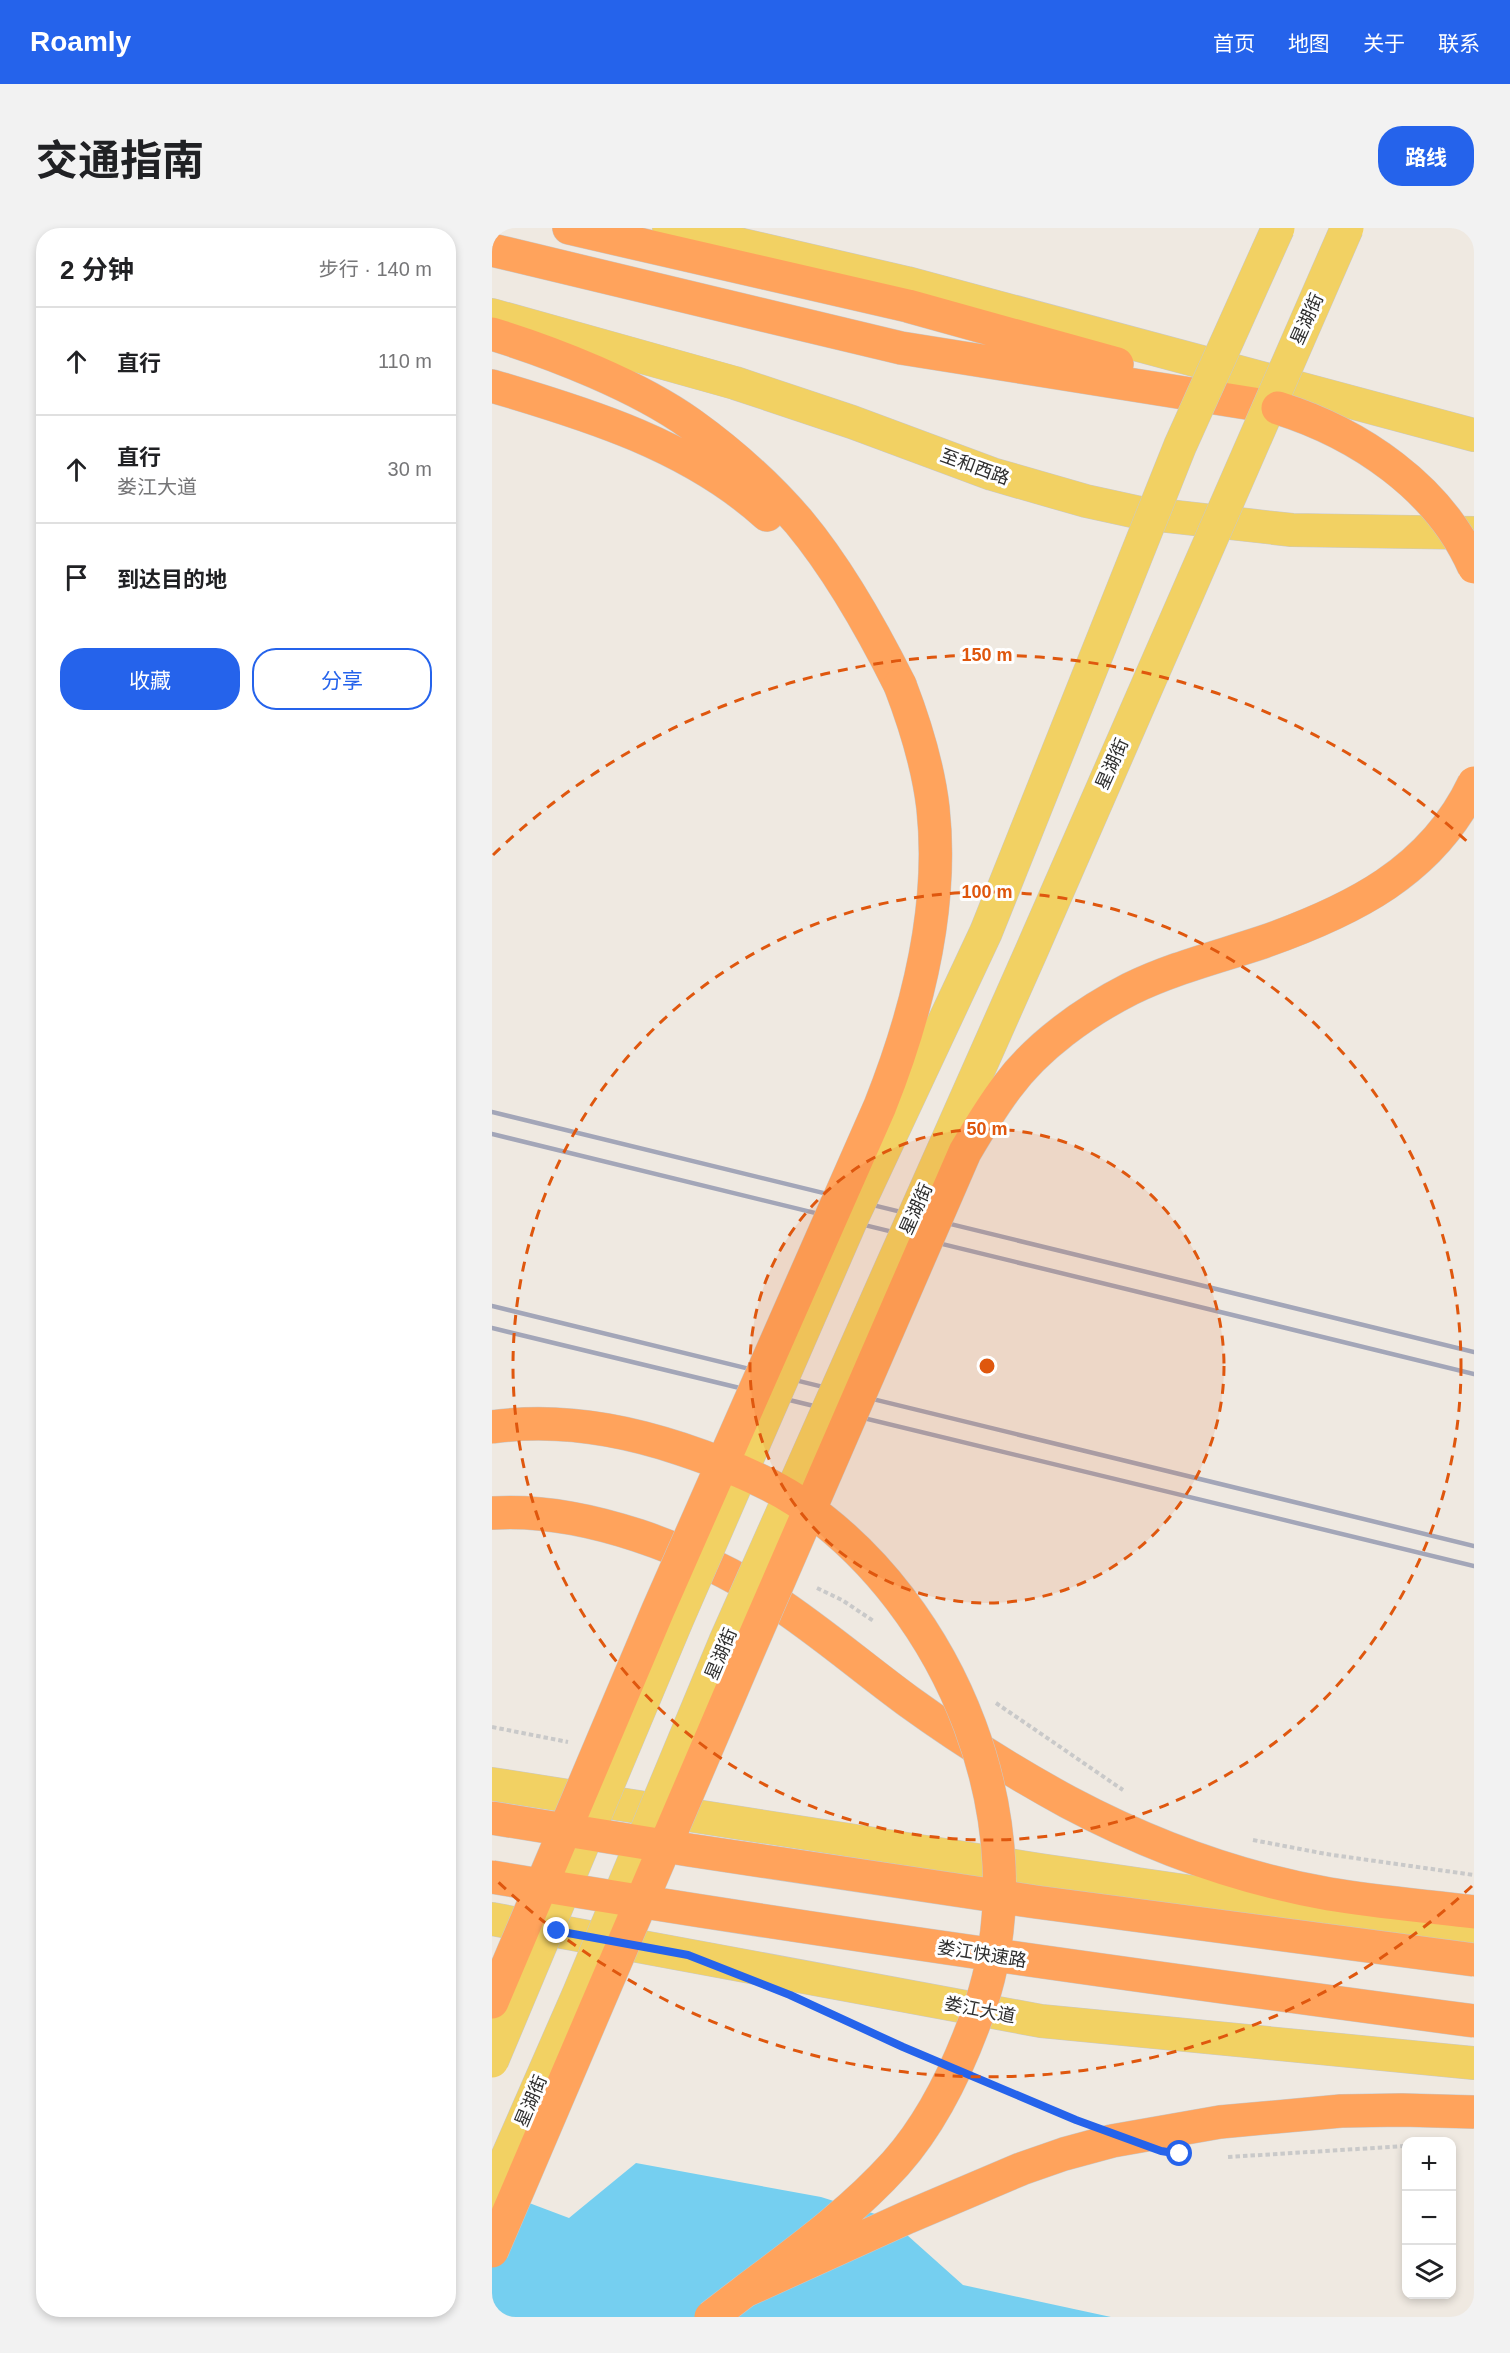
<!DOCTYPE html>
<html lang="zh">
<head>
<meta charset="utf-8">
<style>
	body { margin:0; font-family:Helvetica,"Noto Sans SC",sans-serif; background:#f2f2f2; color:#202124 }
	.controls { position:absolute; right:18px; bottom:18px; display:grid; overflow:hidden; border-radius:12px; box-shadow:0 3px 9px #0003 }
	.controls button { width:54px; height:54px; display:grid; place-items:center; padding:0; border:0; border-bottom:2px solid #e0e0e0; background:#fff; color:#202124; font:30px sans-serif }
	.stop { position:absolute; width:18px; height:18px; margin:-14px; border:4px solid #2563eb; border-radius:50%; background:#fff }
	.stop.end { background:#2563eb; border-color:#fff; box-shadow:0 2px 6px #0008 }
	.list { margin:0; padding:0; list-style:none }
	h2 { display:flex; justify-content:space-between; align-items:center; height:78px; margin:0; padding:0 24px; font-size:26px }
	h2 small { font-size:20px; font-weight:400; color:#757577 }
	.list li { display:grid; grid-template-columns:39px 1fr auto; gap:18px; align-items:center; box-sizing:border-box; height:108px; padding:0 24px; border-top:2px solid #e0e0e0 }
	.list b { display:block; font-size:22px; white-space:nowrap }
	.list p { margin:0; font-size:20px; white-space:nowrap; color:#757577 }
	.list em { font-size:20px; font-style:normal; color:#757577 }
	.actions { display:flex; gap:12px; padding:18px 24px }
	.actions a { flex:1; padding:14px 0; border:2px solid #2563eb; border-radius:24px; text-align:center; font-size:21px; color:#2563eb }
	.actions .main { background:#2563eb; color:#fff }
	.icon { flex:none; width:33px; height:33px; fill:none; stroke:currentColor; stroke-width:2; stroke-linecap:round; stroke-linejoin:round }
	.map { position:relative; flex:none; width:982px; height:2089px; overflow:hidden; border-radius:24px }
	header { display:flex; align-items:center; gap:36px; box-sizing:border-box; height:84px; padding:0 30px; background:#2563eb; color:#fff }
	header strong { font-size:28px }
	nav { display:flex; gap:33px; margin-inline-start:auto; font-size:21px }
	.intro { display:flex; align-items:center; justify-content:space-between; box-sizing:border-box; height:144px; padding:0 36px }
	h1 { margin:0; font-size:42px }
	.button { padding:15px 27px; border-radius:24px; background:#2563eb; color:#fff; font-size:21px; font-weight:700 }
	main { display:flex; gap:36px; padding:0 36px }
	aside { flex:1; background:#fff; border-radius:24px; box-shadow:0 3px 9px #0003 }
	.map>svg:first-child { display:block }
</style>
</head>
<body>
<header>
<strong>Roamly</strong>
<nav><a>首页</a><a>地图</a><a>关于</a><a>联系</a></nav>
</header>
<div class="intro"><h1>交通指南</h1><a class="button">路线</a></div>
<main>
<aside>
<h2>2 分钟<small>步行 · 140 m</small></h2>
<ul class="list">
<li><svg class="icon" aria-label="ahead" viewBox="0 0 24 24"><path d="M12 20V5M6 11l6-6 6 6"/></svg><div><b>直行</b></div><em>110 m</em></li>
<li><svg class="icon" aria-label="ahead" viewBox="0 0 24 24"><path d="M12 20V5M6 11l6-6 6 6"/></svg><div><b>直行</b><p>娄江大道</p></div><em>30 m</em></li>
<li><svg class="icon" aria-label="arrive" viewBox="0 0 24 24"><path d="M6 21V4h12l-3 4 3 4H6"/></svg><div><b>到达目的地</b></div></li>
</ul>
<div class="actions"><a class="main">收藏</a><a>分享</a></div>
</aside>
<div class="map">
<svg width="982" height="2089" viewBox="0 0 982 2089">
	<rect width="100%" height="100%" fill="#efe9e1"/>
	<!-- water -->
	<path fill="#75cff0" d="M144,1935L329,1969L396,1990L471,2057L619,2089H0V1961L77,1990Z"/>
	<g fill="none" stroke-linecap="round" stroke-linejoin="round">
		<!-- primary casing -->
		<g stroke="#c9c9c9" stroke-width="34">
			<path id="primary" d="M177,0L415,55L982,207
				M0,87L243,155L360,194L500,246L594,273L649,285L800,302L982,305
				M0,1556L548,1642L982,1705
				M0,1691L549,1793L982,1835"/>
		</g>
		<!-- highway casing -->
		<g stroke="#c9c9c9" stroke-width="34">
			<path id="highway" d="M77,0L416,78L625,136
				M0,22L409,120L786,180
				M0,106C62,125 146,158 199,196C238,224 276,258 307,294C347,342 380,401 408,457
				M0,158C96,186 199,218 275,287
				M0,1285C92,1279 204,1322 281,1372C328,1403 371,1440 416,1473C467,1510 521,1544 576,1574C657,1617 746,1650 837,1666C885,1674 934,1678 982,1684"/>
		</g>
		<!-- path -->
		<path stroke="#c9c9c9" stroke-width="4" stroke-dasharray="4.5 3" stroke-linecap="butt" d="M325,1360L350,1372L383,1394
			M504,1475L631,1562
			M761,1612L834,1626L982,1647
			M352,1792L433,1828
			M492,1853L579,1890
			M736,1929L914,1918"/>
		<!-- primary -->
		<use href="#primary" stroke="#f2d163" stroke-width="33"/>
		<!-- highway -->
		<use href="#highway" stroke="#ffa35c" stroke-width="33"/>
		<!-- rail -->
		<path stroke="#a3a6b8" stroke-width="4.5" d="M0,884L982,1124
			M0,906L982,1146
			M0,1078L982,1318
			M0,1100L982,1338"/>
		<!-- primary-bridge casing -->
		<g stroke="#c9c9c9" stroke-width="34" stroke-linecap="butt">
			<path id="primary-bridge" d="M0,1833L185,1392L361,988L494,704L688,218L786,0
				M0,1964L87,1765L233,1414L539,724L855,0"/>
		</g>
		<!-- highway-bridge casing -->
		<g stroke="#c9c9c9" stroke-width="34" stroke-linecap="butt">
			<path id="highway-bridge" d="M786,180C866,205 947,259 982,339
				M0,1199C63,1190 129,1201 189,1221C228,1234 270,1250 305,1273C461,1378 549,1598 488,1779C469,1834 443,1891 404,1935C359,1985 306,2023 253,2063
				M0,1590L197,1622L544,1674L982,1732
				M0,1649C326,1704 654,1749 982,1793
				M0,1774L166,1382L388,878C425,785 452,681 441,580C436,537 423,496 408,457
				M0,2023L256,1424L473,924C486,902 499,880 515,859C545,818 593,784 638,761C681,740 726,729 771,714C859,683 940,644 982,555
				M219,2089L253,2063L416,1989L529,1941L572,1926L620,1913L728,1894L849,1883L910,1882L982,1884"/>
		</g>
		<!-- path-bridge -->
		<path stroke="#c9c9c9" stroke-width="4" stroke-dasharray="4.5 3" stroke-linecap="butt" d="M0,1499L76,1514"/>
		<!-- primary-bridge -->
		<use href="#primary-bridge" stroke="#f2d163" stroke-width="33"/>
		<!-- highway-bridge -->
		<use href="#highway-bridge" stroke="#ffa35c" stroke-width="33"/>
	</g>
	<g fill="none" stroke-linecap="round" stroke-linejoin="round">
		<!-- route -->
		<path stroke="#2563eb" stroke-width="8" d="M65,1703L196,1727L298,1767L411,1819L584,1892L669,1923L688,1926"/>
	</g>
	<!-- distance rings -->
	<circle cx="495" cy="1138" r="237" fill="#df570e" fill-opacity=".12"/>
	<g fill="none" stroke="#df570e" stroke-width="3" stroke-dasharray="10 8">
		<circle cx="495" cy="1138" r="237"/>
		<circle cx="495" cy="1138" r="474"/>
		<path d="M980 1658A711 711 0 0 1 1 1649M1 627A711 711 0 0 1 980 618"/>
	</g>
	<g text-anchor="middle" stroke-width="6" stroke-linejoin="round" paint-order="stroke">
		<!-- street labels -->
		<g font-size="18" fill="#2e2e2e" stroke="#fff">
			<text transform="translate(815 91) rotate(-66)" y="6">星湖街</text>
			<text transform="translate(483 239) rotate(20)" y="6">至和西路</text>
			<text transform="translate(620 536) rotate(-66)" y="6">星湖街</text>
			<text transform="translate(424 981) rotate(-66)" y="6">星湖街</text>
			<text transform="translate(229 1426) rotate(-67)" y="6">星湖街</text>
			<text transform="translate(490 1726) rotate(9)" y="6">娄江快速路</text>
			<text transform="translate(488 1782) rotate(11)" y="6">娄江大道</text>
			<text transform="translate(39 1873) rotate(-67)" y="6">星湖街</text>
		</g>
	</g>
	<circle cx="495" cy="1138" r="9" fill="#df570e" stroke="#fff" stroke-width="3"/>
	<g font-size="18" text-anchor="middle" font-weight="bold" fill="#df570e" stroke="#fff" stroke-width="6" stroke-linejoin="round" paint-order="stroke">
		<text x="495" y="433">150 m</text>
		<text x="495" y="670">100 m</text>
		<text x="495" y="907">50 m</text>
	</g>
</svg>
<div class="controls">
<button>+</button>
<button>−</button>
<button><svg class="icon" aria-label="layers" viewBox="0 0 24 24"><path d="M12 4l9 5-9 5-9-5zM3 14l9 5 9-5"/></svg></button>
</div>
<div class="stop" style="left:688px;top:1926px"></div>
<div class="stop end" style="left:65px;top:1703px"></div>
</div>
</main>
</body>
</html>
